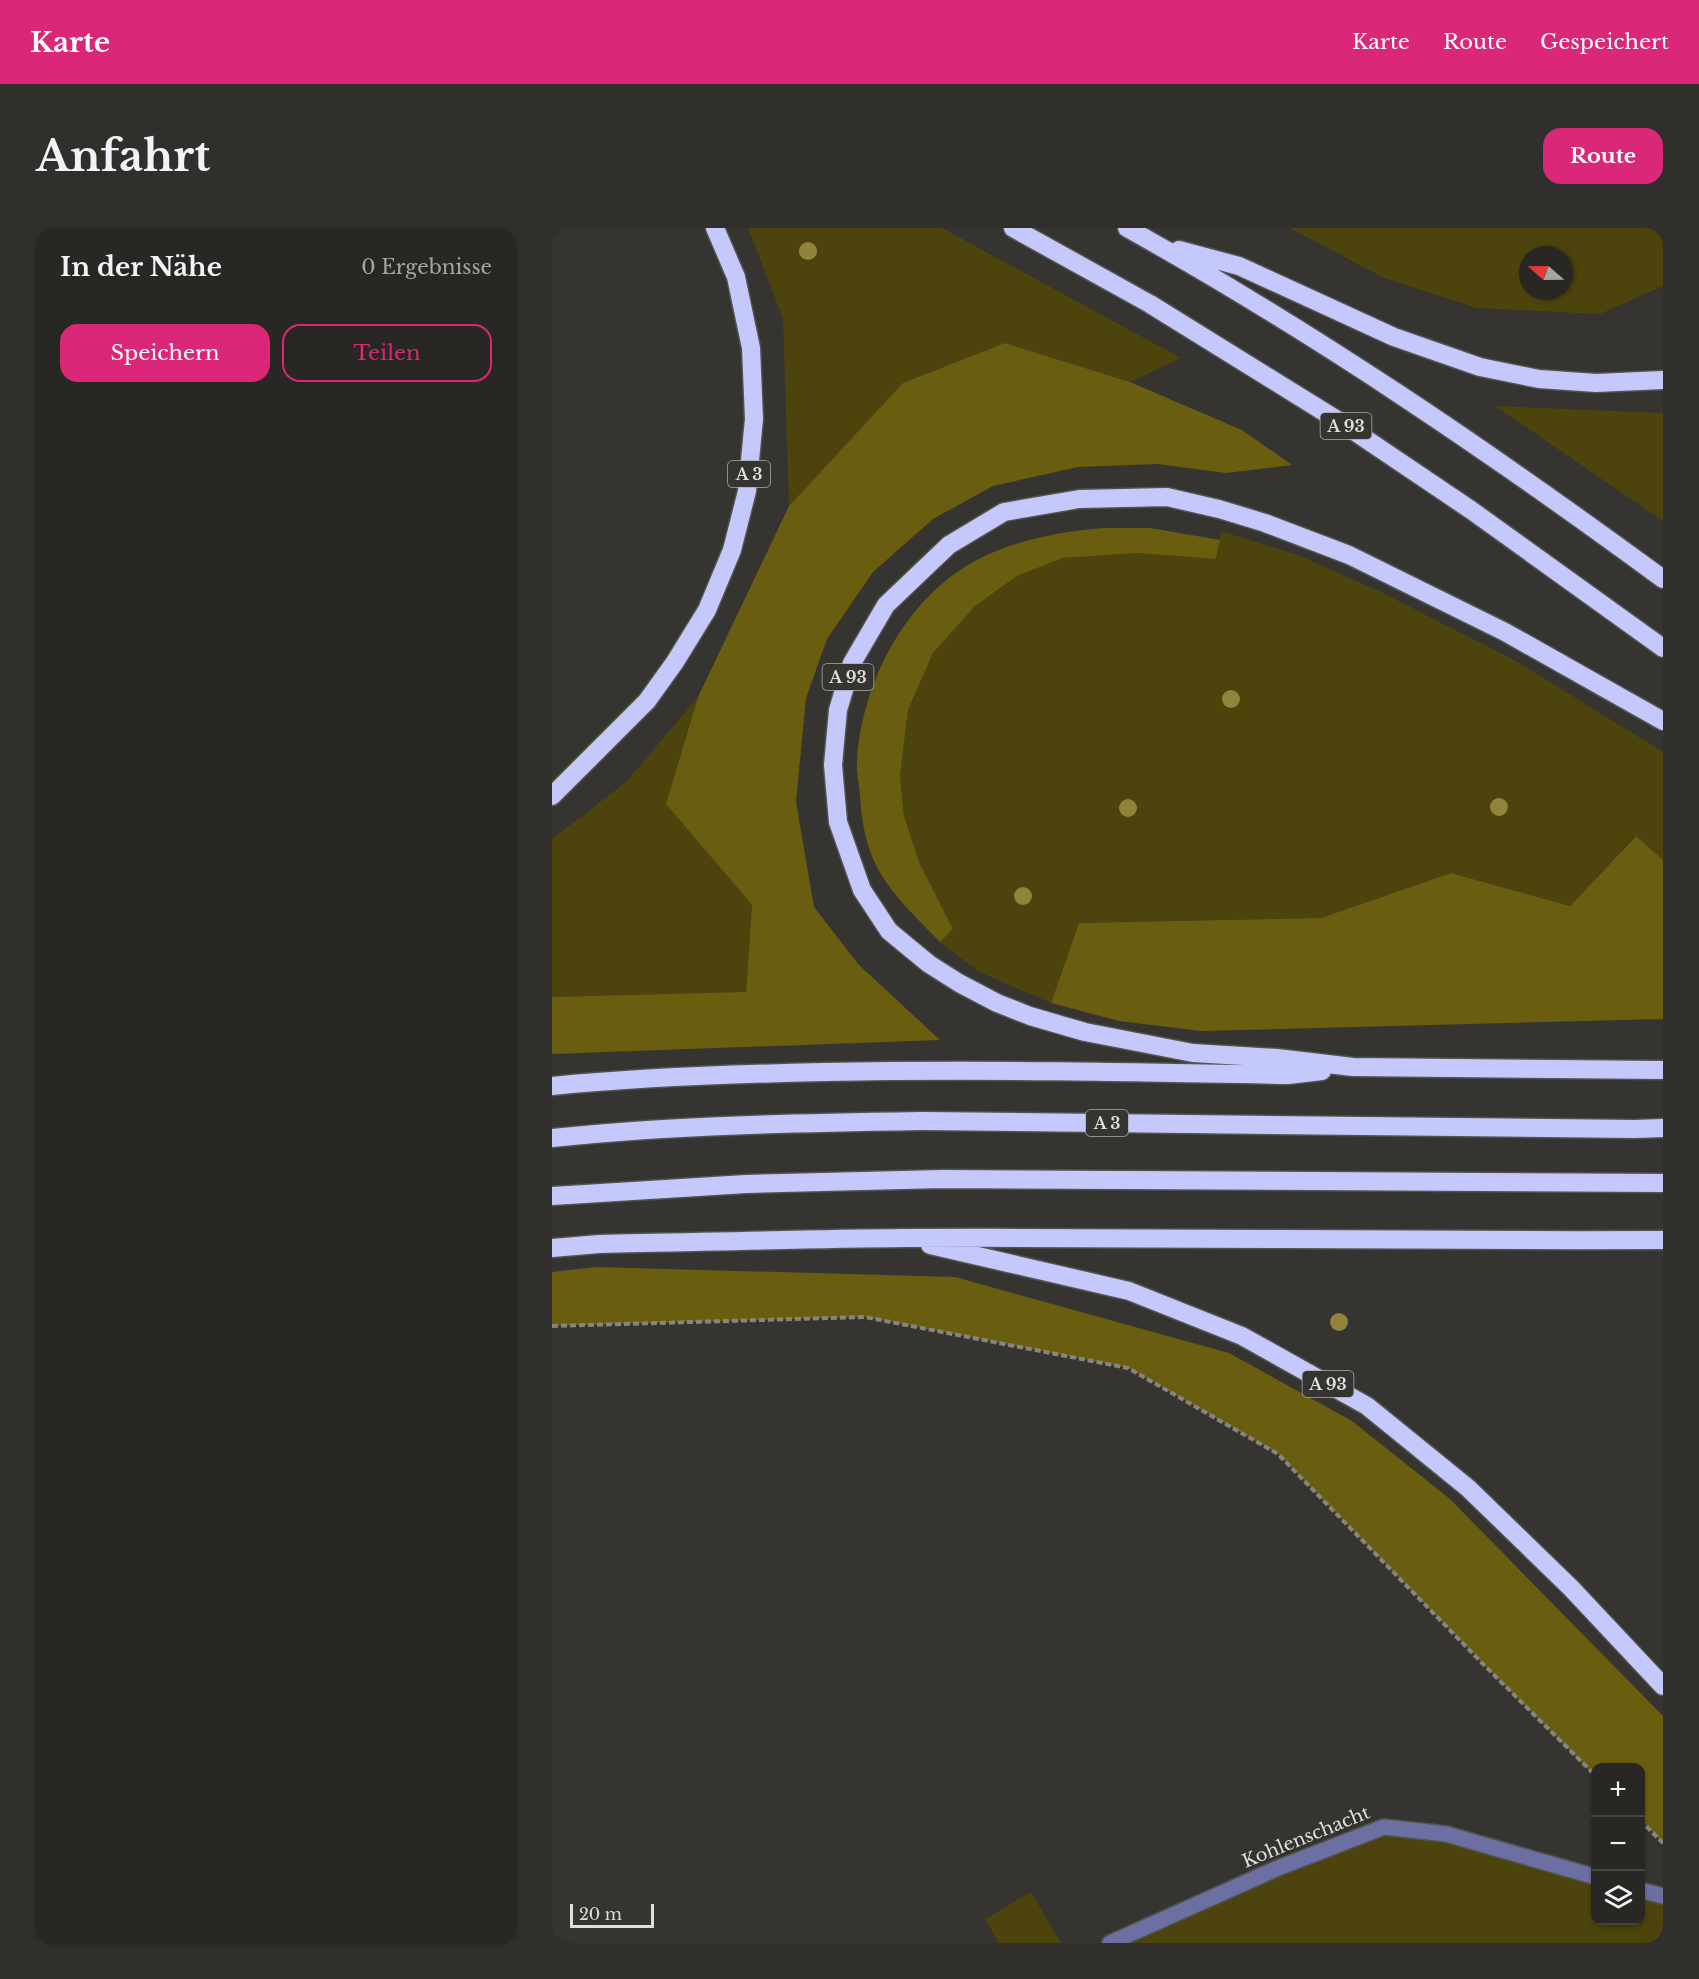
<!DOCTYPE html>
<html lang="de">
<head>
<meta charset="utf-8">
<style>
	body { margin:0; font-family:"Libre Baskerville",serif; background:#302f2c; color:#f1f3f6 }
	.controls { position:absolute; right:18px; bottom:18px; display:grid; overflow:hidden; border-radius:12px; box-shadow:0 2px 4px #0004 }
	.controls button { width:54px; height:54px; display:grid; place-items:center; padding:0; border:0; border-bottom:2px solid #444441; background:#282724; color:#f1f3f6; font:30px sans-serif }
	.compass { position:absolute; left:967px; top:18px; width:54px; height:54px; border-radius:50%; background:#282724; box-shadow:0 2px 4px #0004; rotate:290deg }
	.scale { position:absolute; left:18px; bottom:15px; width:84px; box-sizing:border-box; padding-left:6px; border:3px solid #dededb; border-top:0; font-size:16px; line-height:21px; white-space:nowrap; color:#dededb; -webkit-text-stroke:4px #353430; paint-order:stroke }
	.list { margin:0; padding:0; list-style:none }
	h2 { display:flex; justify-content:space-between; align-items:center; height:78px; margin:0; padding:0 24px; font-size:26px }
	h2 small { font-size:20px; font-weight:400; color:#a5a5a6 }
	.actions { display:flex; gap:12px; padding:18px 24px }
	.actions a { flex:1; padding:14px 0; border:2px solid #db2777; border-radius:18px; text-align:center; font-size:21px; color:#db2777 }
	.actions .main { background:#db2777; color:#fff }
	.icon { flex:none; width:33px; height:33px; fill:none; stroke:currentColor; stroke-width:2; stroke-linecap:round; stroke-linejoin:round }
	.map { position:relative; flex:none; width:1111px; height:1715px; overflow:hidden; border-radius:18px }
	header { display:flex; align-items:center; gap:36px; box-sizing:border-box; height:84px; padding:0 30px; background:#db2777; color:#fff }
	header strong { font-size:28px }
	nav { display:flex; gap:33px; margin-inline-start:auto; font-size:21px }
	.intro { display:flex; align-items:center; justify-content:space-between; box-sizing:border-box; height:144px; padding:0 36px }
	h1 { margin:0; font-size:42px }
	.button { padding:15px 27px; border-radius:18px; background:#db2777; color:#fff; font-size:21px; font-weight:700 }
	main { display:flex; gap:36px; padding:0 36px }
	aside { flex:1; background:#282724; border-radius:18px; box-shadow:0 2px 4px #0004 }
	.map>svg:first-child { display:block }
</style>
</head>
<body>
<header>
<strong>Karte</strong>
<nav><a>Karte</a><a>Route</a><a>Gespeichert</a></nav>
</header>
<div class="intro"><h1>Anfahrt</h1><a class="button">Route</a></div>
<main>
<aside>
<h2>In der Nähe<small>0 Ergebnisse</small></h2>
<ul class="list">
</ul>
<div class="actions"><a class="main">Speichern</a><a>Teilen</a></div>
</aside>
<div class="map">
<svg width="1111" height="1715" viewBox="0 0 1111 1715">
	<rect width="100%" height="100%" fill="#353430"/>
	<!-- green -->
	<path fill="#4c430d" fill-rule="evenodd" d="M196,0H390L629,130L578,154L453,115L351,156L237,278L231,91Z
		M738,0H1111V58L1048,86L925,80L832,50ZM976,27H1012V63H976Z
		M943,178L1111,185V293Z
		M669,303L746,327L829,364L964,433L1111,524V632L1083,608L1018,678L899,645L769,690L527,695L499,775L427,744L388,714L401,701L367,634L352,588L348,548L356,482L381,425L423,378L465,348L511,330L585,325L664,331Z
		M146,469L114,576L200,677L194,765L0,769V611L74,554Z
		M832,1599L1043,1649L1044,1692H1088L1089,1662L1111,1668V1715H558Z
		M479,1664L509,1715H447L433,1691Z"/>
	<!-- forest -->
	<path fill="#695d0f" d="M453,115L578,154L690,202L740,237L674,245L606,236L526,239L441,258L381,291L321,344L275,411L254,470L244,574L262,679L307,737L388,812L0,826V769L194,764L200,677L114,576L146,469L237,278L351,155Z
		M552,300H598L668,312L664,331L585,325L511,330L465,348L423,378L381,425L356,482L348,548L352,588L367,634L401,701L388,714C364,689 337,665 322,633C313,613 309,589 308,567C307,555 304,542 305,531C311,454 352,373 421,334C462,312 506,304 552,300Z
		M1084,608L1111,632V791L649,803L567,793L499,775L527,695L769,690L899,645L1018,678Z
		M44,1039L403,1049L677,1125L800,1193L898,1271L1111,1488V1615L1089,1592L1088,1540H1044L1043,1548L933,1438L726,1226L576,1140L313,1089L0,1098V1044Z"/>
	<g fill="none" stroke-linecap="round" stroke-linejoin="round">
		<!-- minor casing -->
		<g stroke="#53534f" stroke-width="18">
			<path id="minor" d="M1088,1662L1111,1668
				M558,1715L726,1640L832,1599L894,1606L1044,1649"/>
		</g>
		<!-- highway casing -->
		<g stroke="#53534f" stroke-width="21">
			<path id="highway" d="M461,0L598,76L790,195L919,282L1111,420
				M575,0C762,104 938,224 1111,351
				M627,22L687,38L842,109L928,139L987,151L1044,155L1111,152
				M1111,493L953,404L797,327L713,295L667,281L615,269L527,271L452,284L397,317L334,377L300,435L286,482L281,537L286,594L310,662L337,703L377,736L407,755L445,775L478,788L533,804L641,825L725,830L801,839L1111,842
				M0,568L95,473L123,434L155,382L180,322L195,263L202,191L199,120L184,49L163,0
				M0,858C91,849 181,846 272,844C427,841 581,844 736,847L770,843
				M0,910C123,897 247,895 370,893L1083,901L1111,900
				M0,968L194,956L391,951L1111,955
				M378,1017L577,1063L690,1108L815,1178L916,1260L1019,1360L1111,1458
				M0,1020L47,1016C149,1014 250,1011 352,1010C605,1009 858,1013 1111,1012"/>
		</g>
		<!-- path -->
		<path stroke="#868582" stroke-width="4" stroke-dasharray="6 3" stroke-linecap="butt" d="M0,1098L313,1089L576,1140L726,1226L933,1438L1044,1548
			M1088,1592L1111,1615"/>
		<!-- minor -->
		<use href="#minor" stroke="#6c6fa2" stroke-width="15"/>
		<!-- highway -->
		<use href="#highway" stroke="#c4c8fb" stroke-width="18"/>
	</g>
	<!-- trees -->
	<g fill="#90833a">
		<circle cx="256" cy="23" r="9"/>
		<circle cx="679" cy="471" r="9"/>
		<circle cx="947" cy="579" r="9"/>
		<circle cx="576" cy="580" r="9"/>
		<circle cx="471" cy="668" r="9"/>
		<circle cx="787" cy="1094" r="9"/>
	</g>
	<g text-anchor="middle" stroke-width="4.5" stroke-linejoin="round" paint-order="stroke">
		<!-- shield labels -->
		<g fill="#353430" stroke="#ababa8" stroke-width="1.5">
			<rect x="768.5" y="185" width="51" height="26" rx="4.5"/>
			<rect x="176" y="233" width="42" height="26" rx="4.5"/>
			<rect x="270.5" y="436" width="51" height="26" rx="4.5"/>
			<rect x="534" y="882" width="42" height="26" rx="4.5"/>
			<rect x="750.5" y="1143" width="51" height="26" rx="4.5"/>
		</g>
		<g font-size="16" font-weight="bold" fill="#dededb">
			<text x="794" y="204">A 93</text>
			<text x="197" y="252">A 3</text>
			<text x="296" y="455">A 93</text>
			<text x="555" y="901">A 3</text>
			<text x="776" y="1162">A 93</text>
		</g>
		<!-- street labels -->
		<g font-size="18" fill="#dededb" stroke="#353430">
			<text transform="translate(754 1609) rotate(-22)" y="6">Kohlenschacht</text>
		</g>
	</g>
</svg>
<div class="controls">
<button>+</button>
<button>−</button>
<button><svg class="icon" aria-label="layers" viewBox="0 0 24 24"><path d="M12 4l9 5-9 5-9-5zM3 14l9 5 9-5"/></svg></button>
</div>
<svg class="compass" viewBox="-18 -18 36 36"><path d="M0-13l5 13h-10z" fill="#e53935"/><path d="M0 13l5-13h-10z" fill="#a5a5a6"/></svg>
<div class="scale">20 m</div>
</div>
</main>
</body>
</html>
